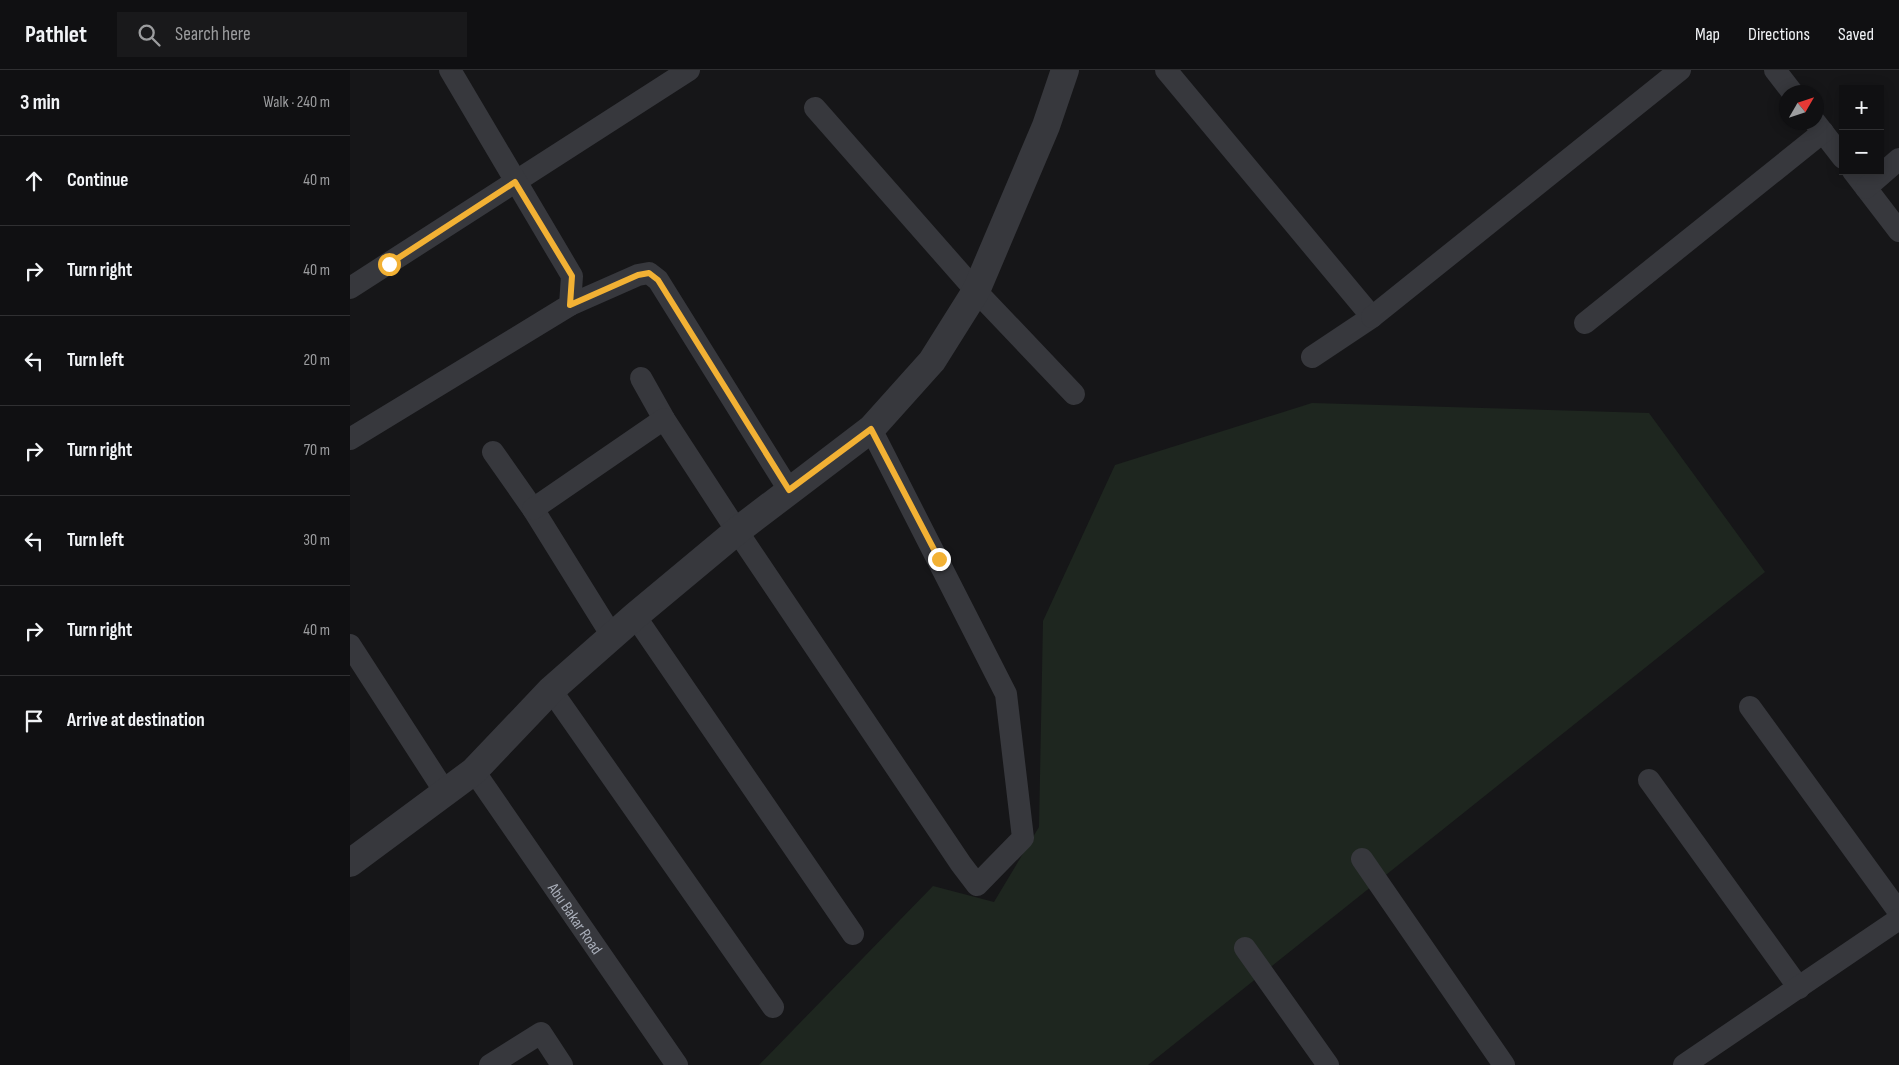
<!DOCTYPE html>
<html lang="en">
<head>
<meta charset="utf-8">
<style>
	body { margin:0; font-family:"Sofia Sans Condensed",sans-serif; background:#19191b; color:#f1f3f6 }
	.controls { position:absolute; right:15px; top:15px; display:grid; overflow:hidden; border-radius:0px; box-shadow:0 2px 12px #0003 }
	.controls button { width:45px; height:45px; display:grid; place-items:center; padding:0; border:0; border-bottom:1px solid #303032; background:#101012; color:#f1f3f6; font:25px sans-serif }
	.compass { position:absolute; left:1429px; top:15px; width:45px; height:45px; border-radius:50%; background:#101012; box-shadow:0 2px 12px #0003; rotate:51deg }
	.stop { position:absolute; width:15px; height:15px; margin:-11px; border:4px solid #f2b134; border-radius:50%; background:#fff }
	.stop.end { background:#f2b134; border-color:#fff; box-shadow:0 1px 5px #0008 }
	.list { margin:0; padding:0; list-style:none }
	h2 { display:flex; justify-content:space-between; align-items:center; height:65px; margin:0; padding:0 20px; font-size:21px }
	h2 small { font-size:16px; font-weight:400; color:#9c9d9f }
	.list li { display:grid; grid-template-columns:32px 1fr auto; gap:15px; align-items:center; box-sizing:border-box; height:90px; padding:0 20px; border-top:1px solid #303032 }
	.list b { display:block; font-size:19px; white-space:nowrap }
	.list em { font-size:16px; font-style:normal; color:#9c9d9f }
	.icon { flex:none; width:28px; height:28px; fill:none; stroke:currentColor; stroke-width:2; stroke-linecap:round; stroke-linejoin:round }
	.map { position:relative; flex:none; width:1549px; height:995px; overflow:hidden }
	header { display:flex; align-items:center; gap:30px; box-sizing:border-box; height:70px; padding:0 25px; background:#101012; border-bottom:1px solid #303032 }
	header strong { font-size:24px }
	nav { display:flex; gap:28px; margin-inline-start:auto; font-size:18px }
	.search { width:350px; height:45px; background:#19191b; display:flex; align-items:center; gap:12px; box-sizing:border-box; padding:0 18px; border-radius:0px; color:#9c9d9f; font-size:19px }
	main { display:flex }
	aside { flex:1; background:#101012 }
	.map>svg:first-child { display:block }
</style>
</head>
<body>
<header>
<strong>Pathlet</strong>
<div class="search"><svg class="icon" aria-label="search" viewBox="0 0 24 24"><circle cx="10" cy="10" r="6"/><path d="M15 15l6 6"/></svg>Search here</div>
<nav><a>Map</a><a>Directions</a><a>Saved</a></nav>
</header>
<main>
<aside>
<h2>3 min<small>Walk · 240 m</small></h2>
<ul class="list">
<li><svg class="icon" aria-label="ahead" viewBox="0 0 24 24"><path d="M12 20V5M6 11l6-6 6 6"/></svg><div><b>Continue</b></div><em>40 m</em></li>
<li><svg class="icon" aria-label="right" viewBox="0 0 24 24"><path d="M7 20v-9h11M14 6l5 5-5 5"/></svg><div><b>Turn right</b></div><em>40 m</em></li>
<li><svg class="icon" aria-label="left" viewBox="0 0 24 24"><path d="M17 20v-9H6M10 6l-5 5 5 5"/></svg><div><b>Turn left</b></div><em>20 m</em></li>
<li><svg class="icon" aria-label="right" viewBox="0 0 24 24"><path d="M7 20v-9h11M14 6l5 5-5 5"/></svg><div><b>Turn right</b></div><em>70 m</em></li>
<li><svg class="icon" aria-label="left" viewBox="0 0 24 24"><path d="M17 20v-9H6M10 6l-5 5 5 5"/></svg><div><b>Turn left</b></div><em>30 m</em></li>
<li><svg class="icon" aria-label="right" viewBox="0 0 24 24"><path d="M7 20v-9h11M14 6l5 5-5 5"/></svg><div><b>Turn right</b></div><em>40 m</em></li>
<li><svg class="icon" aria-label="arrive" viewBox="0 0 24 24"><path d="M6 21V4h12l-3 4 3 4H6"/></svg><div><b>Arrive at destination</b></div></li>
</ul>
</aside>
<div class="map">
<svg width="1549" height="995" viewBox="0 0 1549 995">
	<rect width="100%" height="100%" fill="#161618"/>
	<!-- green -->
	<path fill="#1e261f" d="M962,333L1299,343L1415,502L798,995H409L583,816L644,832L689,757L693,551L765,395Z"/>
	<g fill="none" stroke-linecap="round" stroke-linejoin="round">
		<!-- minor -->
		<g stroke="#37383d" stroke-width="22">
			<path d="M816,0L1022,247L962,287"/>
			<path d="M1425,0L1442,22"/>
			<path d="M465,38L626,221L724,324"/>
			<path d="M1465,52L1493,88"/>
			<path d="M1503,101L1549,161"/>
			<path d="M1516,118L1549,89"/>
			<path d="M0,218L339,0"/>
			<path d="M220,235L288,205L299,203L308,210L439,420"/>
			<path d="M1022,247L1330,0"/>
			<path d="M1235,253L1473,62"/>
			<path d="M291,308L314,349"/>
			<path d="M0,369L220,235L222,206L100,0"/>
			<path d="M143,382L183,439L262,566"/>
			<path d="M183,439L314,349L387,461L611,794L627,815L673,768L656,624L521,359"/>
			<path d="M285,546L503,864"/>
			<path d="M0,575L95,722"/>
			<path d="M201,620L423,937"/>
			<path d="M1400,637L1549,842"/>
			<path id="s1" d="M124,701L327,995"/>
			<path d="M1299,710L1449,918"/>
			<path d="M1012,789L1154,995"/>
			<path d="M895,878L978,995"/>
			<path d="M140,995L191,963L212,995"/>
			<path d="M1334,995L1549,849"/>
		</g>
		<!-- tertiary -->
		<path stroke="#37383d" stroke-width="28" d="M0,793L124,701L201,620L285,546L387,461L521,359L582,291L626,221L696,56L715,0"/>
	</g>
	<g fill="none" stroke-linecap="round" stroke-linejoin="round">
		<!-- route -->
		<path stroke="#f2b134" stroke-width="6" d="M39,194L165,112L222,206L220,235L288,205L299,203L308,210L439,420L521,359L589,489"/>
	</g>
	<g text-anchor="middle" stroke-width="5" stroke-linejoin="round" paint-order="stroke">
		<!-- street labels -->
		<g font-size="16" fill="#a8adb8" stroke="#111113">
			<text dy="6" stroke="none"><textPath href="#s1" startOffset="179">Abu Bakar Road</textPath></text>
		</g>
	</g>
</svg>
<div class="controls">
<button>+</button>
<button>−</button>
</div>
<svg class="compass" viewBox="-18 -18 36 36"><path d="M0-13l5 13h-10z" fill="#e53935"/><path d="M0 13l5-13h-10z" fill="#9c9d9f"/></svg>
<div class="stop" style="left:39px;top:194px"></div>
<div class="stop end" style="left:589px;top:489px"></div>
</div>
</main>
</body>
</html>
